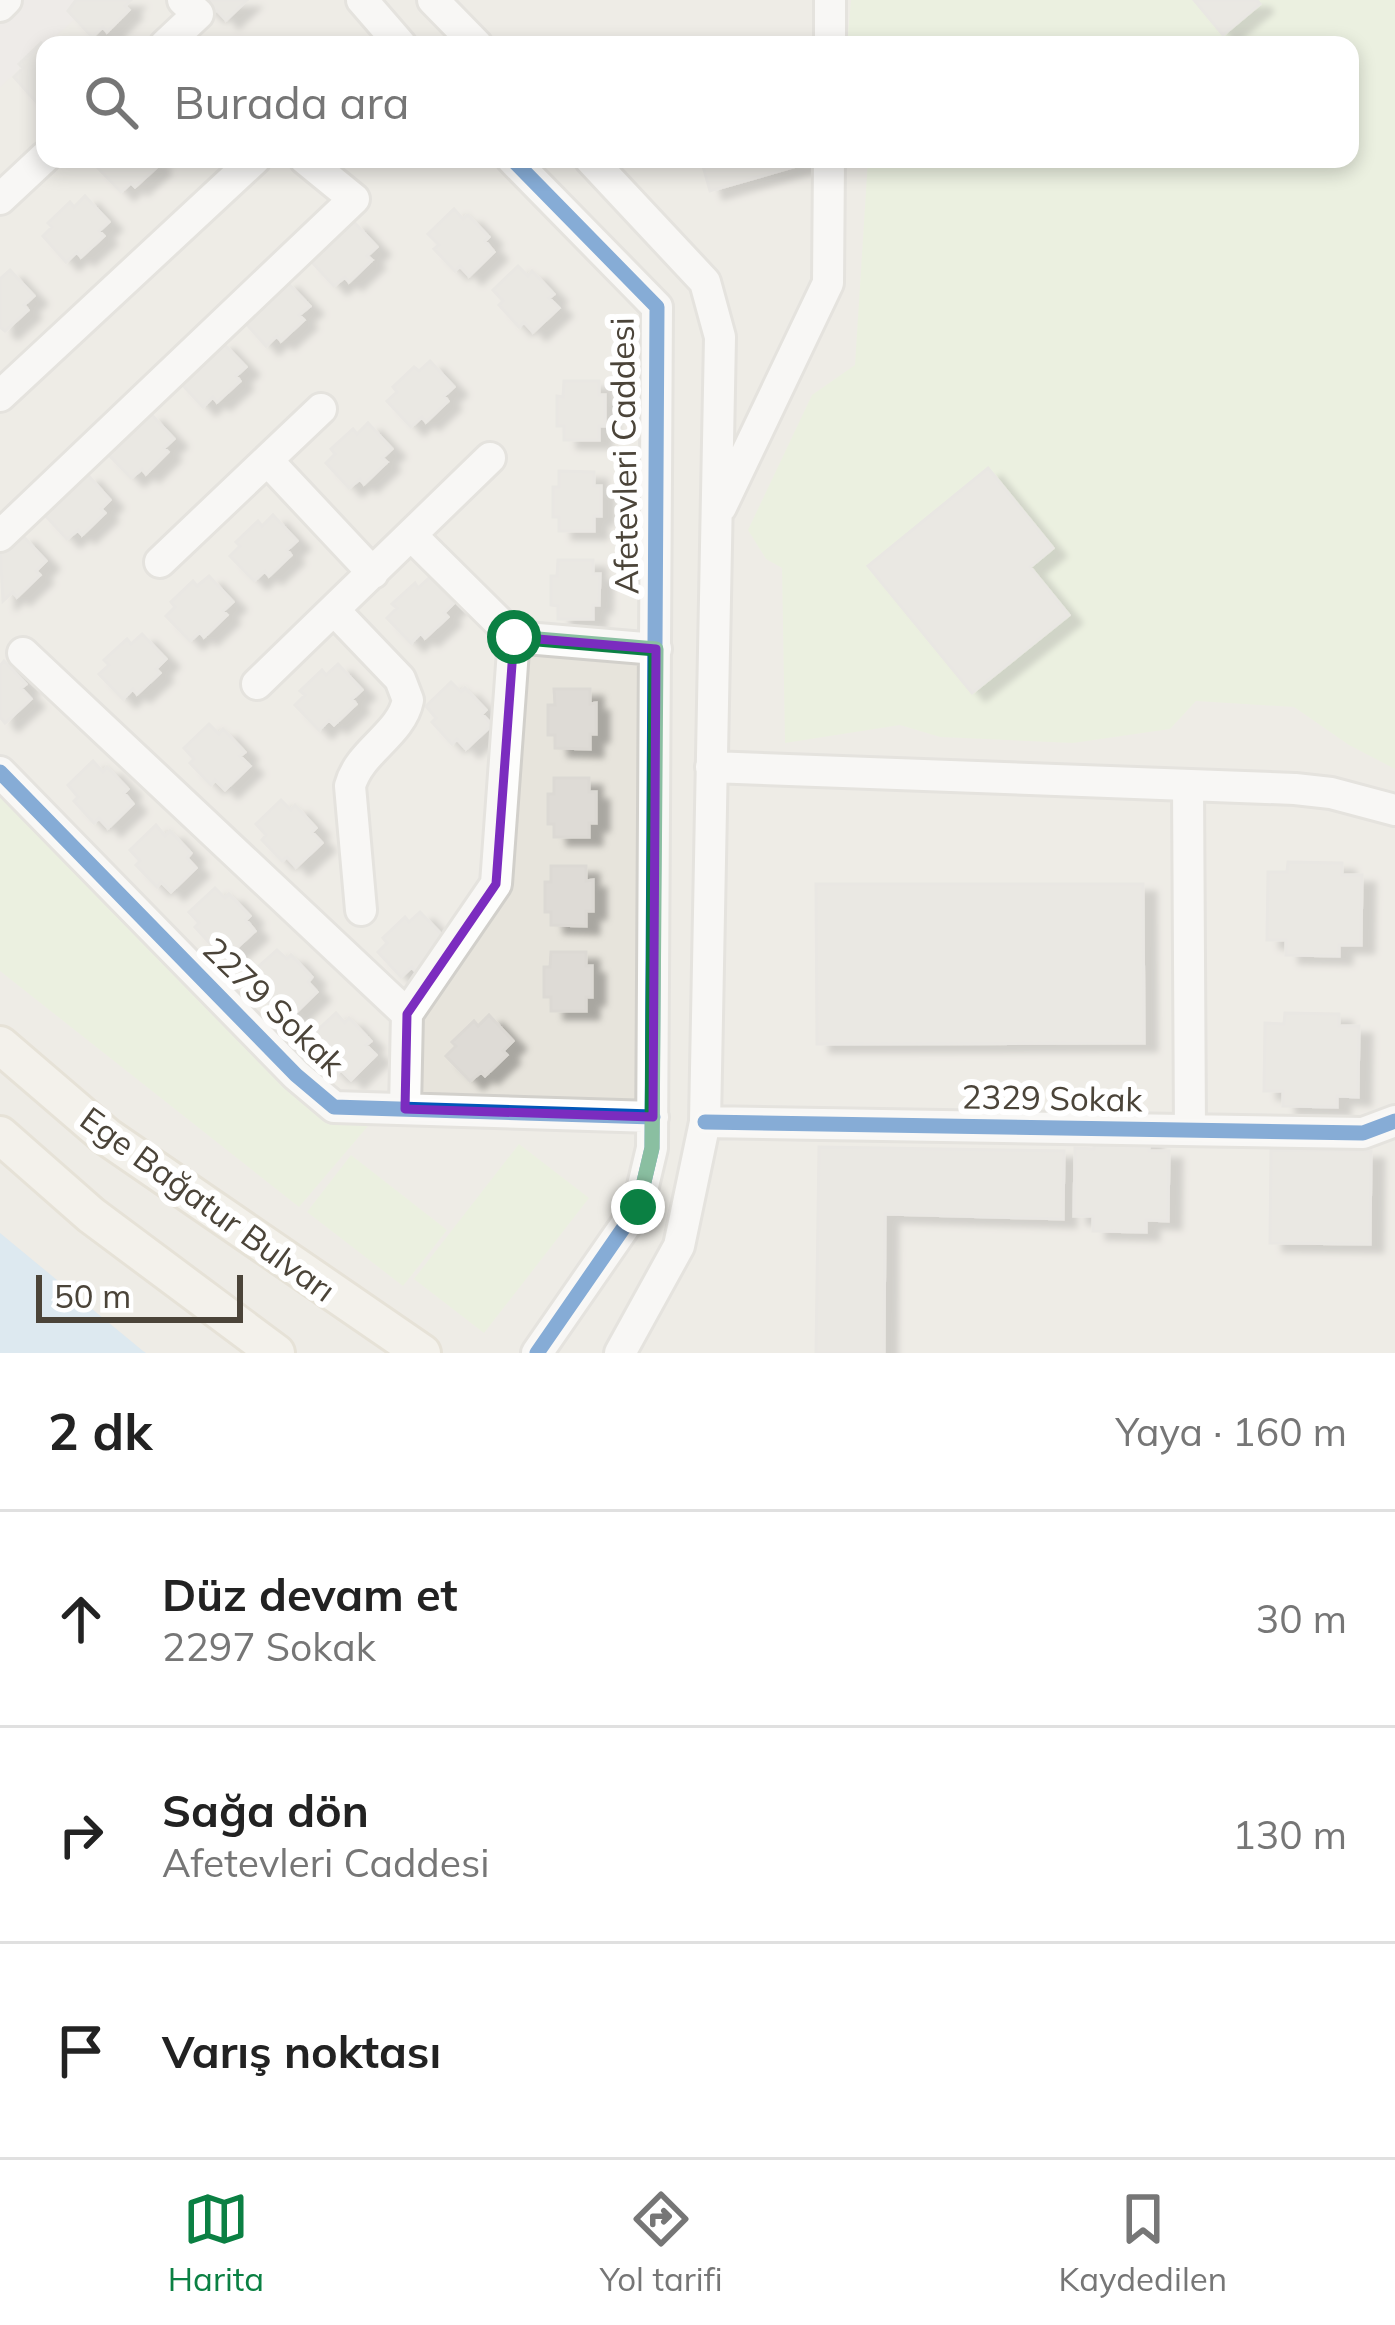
<!DOCTYPE html>
<html lang="tr">
<head>
<meta charset="utf-8">
<style>
	body { margin:0; font-family:Mulish,sans-serif; background:#f2f2f2; color:#222 }
	.scale { position:absolute; left:36px; bottom:30px; width:207px; box-sizing:border-box; padding-left:12px; border:6px solid #4b4439; border-top:0; font-size:33px; line-height:42px; white-space:nowrap; color:#4b4439; -webkit-text-stroke:9px #fff; paint-order:stroke }
	.stop { position:absolute; width:36px; height:36px; margin:-27px; border:9px solid #0b8043; border-radius:50%; background:#fff }
	.stop.end { background:#0b8043; border-color:#fff; box-shadow:0 3px 12px #0008 }
	.list { margin:0; padding:0; list-style:none }
	h2 { display:flex; justify-content:space-between; align-items:center; height:156px; margin:0; padding:0 48px; font-size:51px }
	h2 small { font-size:39px; font-weight:400; color:#767676 }
	.list li { display:grid; grid-template-columns:78px 1fr auto; gap:36px; align-items:center; box-sizing:border-box; height:216px; padding:0 48px; border-top:3px solid #e0e0e0 }
	.list b { display:block; font-size:45px; white-space:nowrap }
	.list p { margin:0; font-size:39px; white-space:nowrap; color:#767676 }
	.list em { font-size:39px; font-style:normal; color:#767676 }
	.icon { flex:none; width:66px; height:66px; fill:none; stroke:currentColor; stroke-width:2; stroke-linecap:round; stroke-linejoin:round }
	.map { position:relative; flex:none; width:1395px; height:1353px; overflow:hidden }
	.search { position:absolute; background:#fff; box-shadow:0 6px 18px #0003; left:36px; right:36px; top:36px; height:132px; display:flex; align-items:center; gap:30px; box-sizing:border-box; padding:0 42px; border-radius:24px; color:#767676; font-size:45px }
	.sheet { height:804px; background:#fff }
	nav { display:flex; justify-content:space-around; align-items:center; box-sizing:border-box; height:168px; border-top:3px solid #e0e0e0; background:#fff; font-size:33px; color:#767676 }
	nav a { display:grid; justify-items:center; gap:6px }
	nav .on { color:#0b8043 }
	.map>svg:first-child { display:block }
</style>
</head>
<body>
<div class="map">
<svg width="1395" height="1353" viewBox="0 0 1395 1353">
	<defs>
		<filter id="shadow"><feDropShadow dx="13" dy="8" stdDeviation="3" flood-color="#0004"/></filter>
	</defs>
	<rect width="100%" height="100%" fill="#f4f2ee"/>
	<!-- residential -->
	<path fill="#e7e4dc" fill-rule="evenodd" d="M0,0H1395V1353H0ZM45,45H1350V159H45Z"/>
	<!-- green -->
	<path fill="#e1eecf" d="M851,0H1395V769L1349,745L1294,707L1196,701L1170,729L1073,743L940,737L900,725L785,743L782,568L766,559L748,530L812,395L855,365L868,159H1350V45H847Z
		M0,785L319,1108L368,1126L299,1207L0,971Z
		M519,1144L589,1198L484,1333L414,1279Z
		M351,1155L447,1230L403,1286L307,1212Z"/>
	<!-- parking -->
	<path fill="#e6e3df" d="M0,0H96L0,87Z"/>
	<!-- water -->
	<path fill="#c0ddf1" d="M0,1233L143,1351L146,1353H0Z"/>
	<!-- building -->
	<path fill="#dedbd6" stroke="#dcd9d4" stroke-width="3" filter="url(#shadow)" d="M76,0H131L125,6L129,10L107,32L103,27L92,37L68,11Z
		M199,0H247L226,20L217,10L212,14Z
		M1194,0H1257L1260,4L1223,35Z
		M41,43L45,48V96L37,103L14,77L23,68L19,64Z
		M105,159H156L154,162L158,166L135,187L131,183L121,192L97,167Z
		M701,159H801L803,164L710,191Z
		M85,196L109,222L99,231L104,236L81,257L77,252L66,262L43,236L52,227L48,223L70,202L74,207Z
		M454,209L463,219L468,215L489,237L485,241L494,252L469,276L460,266L455,271L434,249L439,245L428,234Z
		M353,221L377,247L367,256L372,260L349,282L345,277L334,286L311,261L320,252L316,248L338,227L342,232Z
		M518,266L528,276L532,271L554,294L549,298L559,308L533,332L524,322L519,327L499,305L503,301L493,290Z
		M10,270L34,296L24,305L28,310L5,331L0,327V279Z
		M285,280L310,306L299,315L304,320L281,341L277,336L266,346L243,320Z
		M221,341L246,367L236,376L240,381L217,402L213,397L203,407L179,381Z
		M430,361L454,387L444,396L448,401L426,422L422,417L411,427L387,401L397,392L393,387L414,367L419,371Z
		M564,381H599V395H605V426H599V440H564V426H557V396L563,397Z
		M150,413L174,439L164,448L168,452L146,474L142,469L131,478L107,453Z
		M368,423L392,449L382,458L387,462L364,484L360,479L349,488L326,463L335,454L331,449L353,429L357,434Z
		M988,468L1053,548L1030,567L1069,615L972,693L868,566Z
		M559,471L594,472V486H601V516H594V531H559V517H553V487H559Z
		M87,474L110,500L101,509L105,513L82,535L78,530L67,539L44,514Z
		M273,515L297,541L287,550L291,555L269,576L265,571L254,581L230,556L240,546L236,542L258,521L262,526Z
		M22,535L46,561L36,571L40,575L17,597L13,592L3,601L0,547Z
		M558,560H593V574H600L599,605H593V619H558V606L551,605V576H557Z
		M209,576L233,602L223,611L227,615L204,637L200,632L190,641L166,616L175,607L171,602L193,581L197,586Z
		M430,577L454,603L444,613L448,617L425,638L421,633L411,643L387,618L397,608L392,604L415,583L418,588Z
		M142,634L166,659L156,669L160,673L137,694L133,689L123,699L99,674L109,665L104,660L127,639L131,644Z
		M4,661L26,684L21,688L31,699L5,723L0,717V666Z
		M338,664L362,690L352,699L356,704L334,725L329,720L319,730L295,705L305,695L300,691L322,670L326,675Z
		M451,682L461,692L465,688L486,710L482,714L492,725L466,749L457,739L452,744L432,722L436,718L426,706Z
		M554,689H590V704L596,703V734H590V749L555,748V735H548V705H555Z
		M209,724L219,734L223,729L245,752L240,756L250,766L225,790L215,780L211,785L190,763L194,759L184,748Z
		M93,761L103,772L107,767L128,789L124,793L133,804L108,828L99,818L94,823L74,801L78,797L68,785Z
		M554,778H589V792H596V823H589V837H554V824H548V794H554Z
		M281,800L291,810L295,805L316,828L312,832L322,843L296,867L287,857L282,861L262,840L266,835L256,824Z
		M156,825L165,836L170,831L191,853L187,858L196,868L171,892L161,882L157,887L136,865L140,861L130,850Z
		M1288,862L1342,863V875H1362L1361,945H1339V956L1286,955V940H1267L1268,872H1287Z
		M551,866H586V881L593,880V911H586V926L551,925V912H545V882H551Z
		M816,884H1143L1144,1043L817,1044Z
		M215,888L225,898L229,894L250,916L246,920L255,931L230,954L221,945L216,950L195,927L199,923L189,912Z
		M420,912L444,937L435,947L439,951L416,972L412,967L401,977L378,952L387,943L383,938L405,917L409,922Z
		M277,950L287,959L291,955L312,977L308,982L317,992L292,1016L283,1006L278,1011L257,989L262,985L251,973Z
		M551,952H586V966H592V997H586V1011H551V997H544V967H550Z
		M336,1013L345,1023L349,1018L371,1041L366,1045L376,1055L351,1080L341,1070L337,1074L316,1052L320,1048L310,1037Z
		M1285,1013L1339,1014V1026H1359L1358,1097L1337,1096V1107L1283,1106V1091H1264L1265,1023L1284,1024Z
		M489,1015L513,1041L503,1051L507,1055L485,1076L481,1072L470,1081L446,1056L456,1046L452,1042L474,1021L478,1026Z
		M1095,1138L1149,1139V1151H1169L1168,1221L1146,1220V1232L1093,1231V1216H1074L1075,1148L1094,1149Z
		M819,1147L1064,1151L1063,1219L885,1214L884,1353H816Z
		M1271,1150L1371,1151L1370,1244L1270,1243Z"/>
	<g fill="none" stroke-linecap="round" stroke-linejoin="round">
		<!-- minor casing -->
		<g stroke="#d2d0cb" stroke-width="36">
			<path id="minor" d="M362,0L401,45
				M433,0L477,45
				M0,6L6,0
				M165,45L198,14L183,0
				M830,45V0
				M512,159L657,307L652,1148L638,1207L537,1353
				M590,159L705,282L720,337L705,1122L679,1246L620,1353
				M0,199L45,157
				M0,396L255,159
				M268,461L373,573
				M721,507L828,283L829,159
				M0,536L354,199L305,159
				M412,536L514,637L656,649
				M160,562L321,409
				M334,610L400,679L408,700C401,735 359,751 350,786L361,910
				M23,653L407,1014L405,1109
				M257,684L490,458
				M711,767L1295,789L1331,793L1395,810
				M0,772L296,1075L334,1107L653,1117
				M1188,785L1190,1130
				M407,1014L496,884L514,637
				M705,1122L1363,1133L1395,1121"/>
		</g>
		<!-- major casing -->
		<g stroke="#d6cebb" stroke-width="42">
			<path id="major" d="M0,1045L106,1136L422,1353
				M0,1135L91,1215L276,1353"/>
		</g>
		<!-- minor -->
		<use href="#minor" stroke="#fdfdfc" stroke-width="30"/>
		<!-- major -->
		<use href="#major" stroke="#f2efe6" stroke-width="36"/>
		<!-- cycleway casing -->
		<g stroke="#fff" stroke-width="22">
			<path id="cycleway" d="M512,159L657,307L652,1148L638,1207L537,1353
				M0,772L296,1075L334,1107L653,1117
				M705,1122L1363,1133L1395,1121"/>
		</g>
		<!-- cycleway -->
		<use href="#cycleway" stroke="#0057b8" stroke-width="15"/>
	</g>
	<g fill="none" stroke-linecap="round" stroke-linejoin="round">
		<!-- route -->
		<path stroke="#0b8043" stroke-width="15" d="M514,637L656,649L652,1148L638,1207"/>
	</g>
	<!-- marked area -->
	<path d="M0 0H1395V1353H0ZM514,637L656,649L653,1117L405,1109L407,1014L496,884Z" fill="#f4f2ee" fill-opacity=".55" fill-rule="evenodd"/>
	<path fill="none" stroke="#7b2cbf" stroke-width="9" stroke-linejoin="round" d="M514,637L656,649L653,1117L405,1109L407,1014L496,884Z"/>
	<g text-anchor="middle" stroke-width="12" stroke-linejoin="round" paint-order="stroke">
		<!-- street labels -->
		<g font-size="33" fill="#4b4439" stroke="#fff">
			<text transform="translate(624 456) rotate(-91)" y="12">Afetevleri Caddesi</text>
			<text transform="translate(274 1006) rotate(44)" y="12">2279 Sokak</text>
			<text transform="translate(1052 1098) rotate(1)" y="12">2329 Sokak</text>
			<text transform="translate(208 1204) rotate(36)" y="12">Ege Bağatur Bulvarı</text>
		</g>
	</g>
</svg>
<div class="scale">50 m</div>
<div class="stop" style="left:514px;top:637px"></div>
<div class="stop end" style="left:638px;top:1207px"></div>
<div class="search"><svg class="icon" aria-label="search" viewBox="0 0 24 24"><circle cx="10" cy="10" r="6"/><path d="M15 15l6 6"/></svg>Burada ara</div>
</div>
<section class="sheet">
<h2>2 dk<small>Yaya · 160 m</small></h2>
<ul class="list">
<li><svg class="icon" aria-label="ahead" viewBox="0 0 24 24"><path d="M12 20V5M6 11l6-6 6 6"/></svg><div><b>Düz devam et</b><p>2297 Sokak</p></div><em>30 m</em></li>
<li><svg class="icon" aria-label="right" viewBox="0 0 24 24"><path d="M7 20v-9h11M14 6l5 5-5 5"/></svg><div><b>Sağa dön</b><p>Afetevleri Caddesi</p></div><em>130 m</em></li>
<li><svg class="icon" aria-label="arrive" viewBox="0 0 24 24"><path d="M6 21V4h12l-3 4 3 4H6"/></svg><div><b>Varış noktası</b></div></li>
</ul>
</section>
<nav>
<a class="on"><svg class="icon" aria-label="map" viewBox="0 0 24 24"><path d="M3 6l6-2 6 2 6-2v14l-6 2-6-2-6 2zM9 4v14M15 6v14"/></svg>Harita</a>
<a><svg class="icon" aria-label="directions" viewBox="0 0 24 24"><path d="M12 3l9 9-9 9-9-9zM9 14v-3h6M13 9l2 2-2 2"/></svg>Yol tarifi</a>
<a><svg class="icon" aria-label="saved" viewBox="0 0 24 24"><path d="M7 4h10v16l-5-4-5 4z"/></svg>Kaydedilen</a>
</nav>
</body>
</html>
